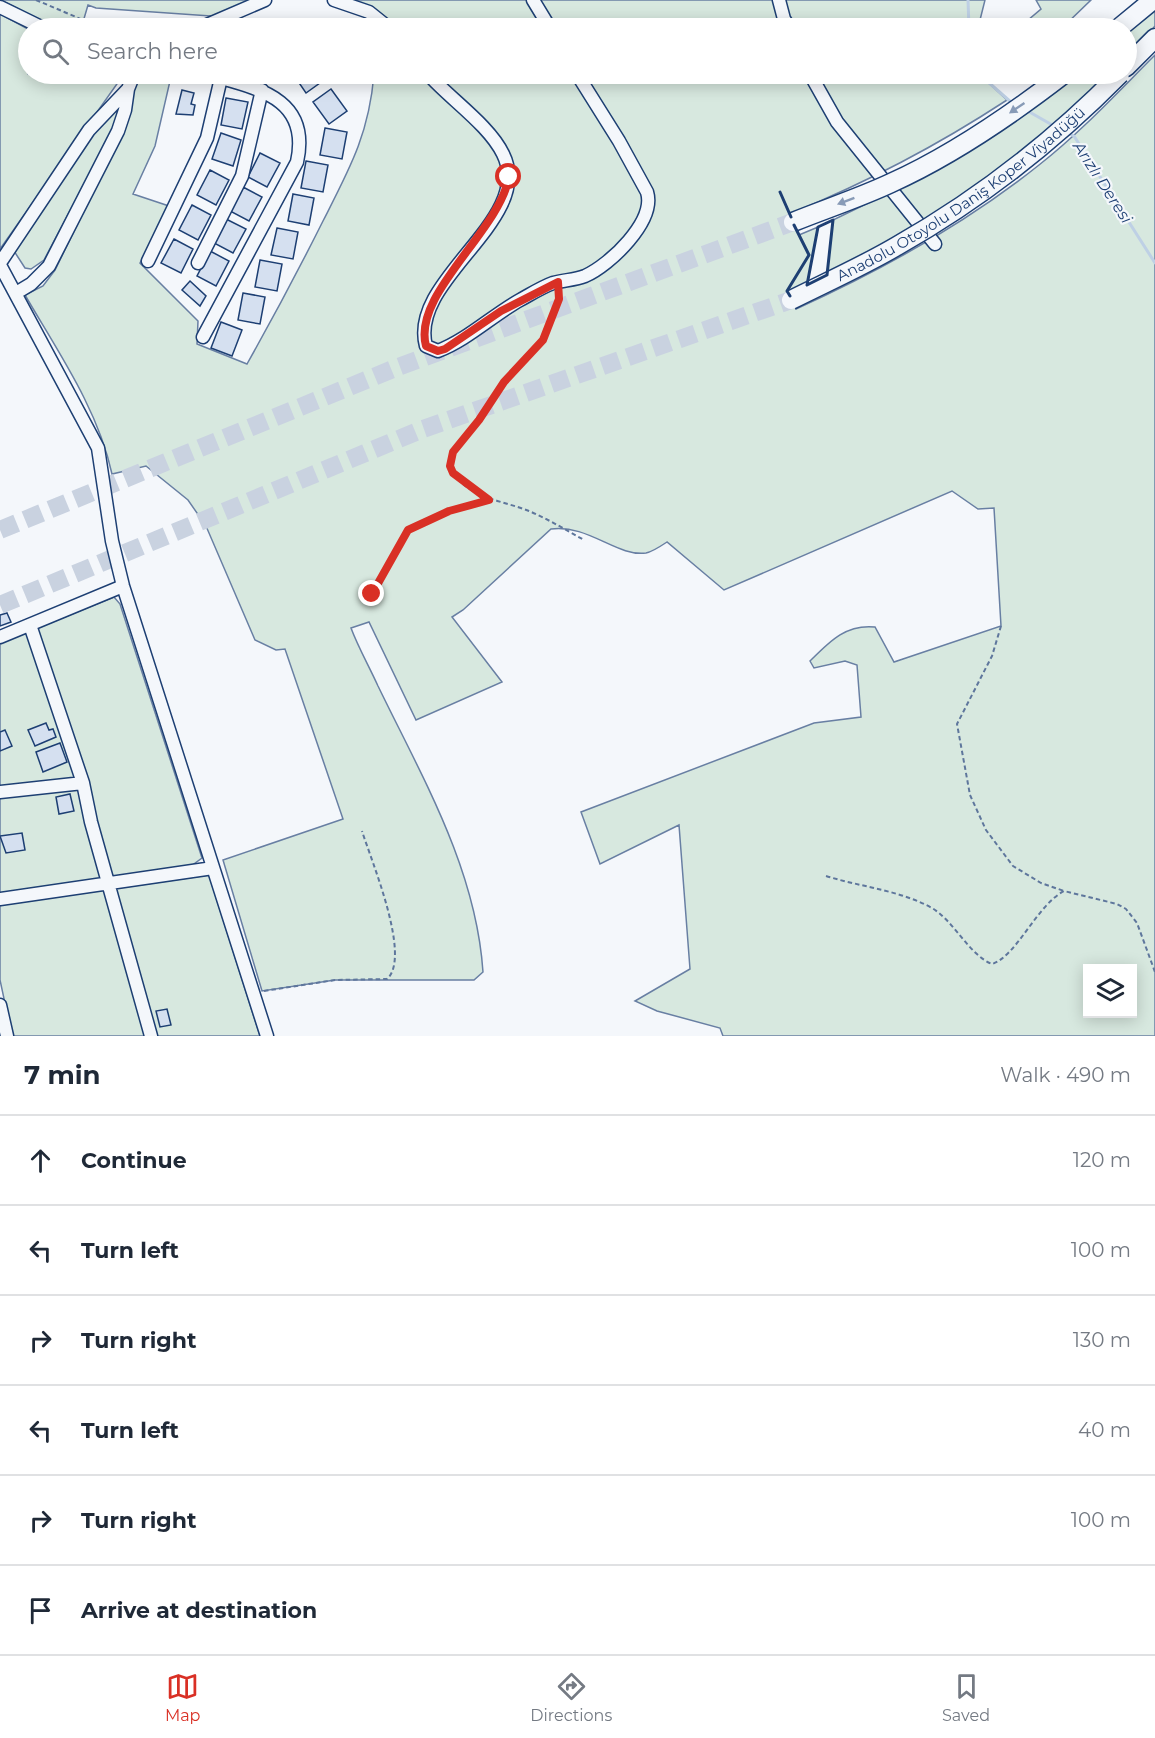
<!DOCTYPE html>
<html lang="en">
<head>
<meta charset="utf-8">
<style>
	body { margin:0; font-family:Montserrat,sans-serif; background:#f2f2f3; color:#1f2937 }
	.controls { position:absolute; right:18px; bottom:18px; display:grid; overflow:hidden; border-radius:0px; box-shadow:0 3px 15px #0003 }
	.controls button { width:54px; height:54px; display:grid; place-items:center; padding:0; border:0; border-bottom:2px solid #e0e1e3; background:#fff; color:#1f2937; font:30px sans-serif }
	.stop { position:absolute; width:18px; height:18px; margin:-14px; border:4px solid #d93025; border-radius:50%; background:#fff }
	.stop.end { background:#d93025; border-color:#fff; box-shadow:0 2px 6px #0008 }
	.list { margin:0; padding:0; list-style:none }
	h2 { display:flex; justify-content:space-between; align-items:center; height:78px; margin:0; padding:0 24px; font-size:26px }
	h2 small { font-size:20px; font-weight:400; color:#747a83 }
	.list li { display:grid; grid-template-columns:39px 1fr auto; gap:18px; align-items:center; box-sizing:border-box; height:90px; padding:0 24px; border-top:2px solid #e0e1e3 }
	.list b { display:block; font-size:22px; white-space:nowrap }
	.list em { font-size:20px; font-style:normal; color:#747a83 }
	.icon { flex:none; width:33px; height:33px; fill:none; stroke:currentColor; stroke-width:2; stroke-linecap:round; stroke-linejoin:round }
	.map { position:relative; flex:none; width:1155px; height:1036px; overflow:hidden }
	.search { position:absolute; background:#fff; box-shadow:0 3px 15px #0003; left:18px; right:18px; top:18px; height:66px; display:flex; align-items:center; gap:15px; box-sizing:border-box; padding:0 21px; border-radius:33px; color:#747a83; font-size:22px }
	.sheet { height:618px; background:#fff }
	nav { display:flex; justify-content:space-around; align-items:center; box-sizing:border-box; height:84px; border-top:2px solid #e0e1e3; background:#fff; font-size:16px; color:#747a83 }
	nav a { display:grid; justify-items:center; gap:3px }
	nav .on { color:#d93025 }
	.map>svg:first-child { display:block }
</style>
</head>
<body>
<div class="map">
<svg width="1155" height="1036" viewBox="0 0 1155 1036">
	<rect width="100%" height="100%" fill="#f4f7fb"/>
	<!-- green -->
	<path fill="#d7e8df" stroke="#687fa3" stroke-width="1.5" fill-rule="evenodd" d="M1,0H265L225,17L96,8L88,5L83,22L102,28H56Z
		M334,0H985L978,28H378L379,19Z
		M1036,0H1091L1062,28H997L1001,25L1028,20L1041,9Z
		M1155,10V26L1127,56L1126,34Z
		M0,14L28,29V74H124L0,249Z
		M1155,55V1036H723L720,1028L657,1011L635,1001L690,969L679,825L600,864L581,812L814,723L861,717L857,665L845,661L814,668L810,661C830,641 846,624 875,627L894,662L1001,626L994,508L978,509L952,491L724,590L667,542C661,546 652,552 646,553C617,557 588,524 551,529L463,610L452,617L502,682L416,720L369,622L351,628C358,647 369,666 378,686C422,777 476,868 483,972L474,980H335L262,991L223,860L343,819L285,649L276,650L255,640L206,526L188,500L146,466L112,474C98,409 58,352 25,295L43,286L55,270L101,176L136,78L170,81L155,146L133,194L169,206L140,263L198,321L197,344L247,364C274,316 299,269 323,221C350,168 369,134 374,74H979L1007,100C935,147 869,181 790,214L799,235L818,227L807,285L789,294L796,309C882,270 965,224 1039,165C1081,132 1117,93 1155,55ZM1088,969H1132V1014H1088Z
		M1078,74H1109C1073,107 1038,140 999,170C946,210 886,243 827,275L833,220L930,173L1044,100Z
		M121,105L111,133L44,260L31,269L25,268L14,251L91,136Z
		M114,597L120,604L202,858L191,866L0,893V643Z
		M209,875L260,1036H12L0,980V905Z"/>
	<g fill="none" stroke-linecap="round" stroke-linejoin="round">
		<!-- stream -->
		<path stroke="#bed0e5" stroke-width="3" d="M968,0L969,28
			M979,74L1012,103
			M1026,110L1054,126
			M1068,133L1074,136L1155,263"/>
	</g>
	<!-- building -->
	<path fill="#d5e0f0" stroke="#1d3f73" stroke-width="1.5" d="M293,74H320L324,80L306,93Z
		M331,89L347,111L329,124L313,102Z
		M182,90L194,93L191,104L195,105L193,115L176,114Z
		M226,98L248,102L242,129L221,125Z
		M325,128L347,132L342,159L320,155Z
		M221,133L241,140L233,166L212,159Z
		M260,153L280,163L267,187L248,177Z
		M306,161L328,165L323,192L301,188Z
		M210,170L229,180L216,205L197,195Z
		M243,187L262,197L249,221L230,211Z
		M293,194L314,198L309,225L288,221Z
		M192,205L211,215L198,240L179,230Z
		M226,219L246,229L233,253L214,243Z
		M277,228L298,232L293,259L271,255Z
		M174,239L193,249L181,273L161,263Z
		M210,251L229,261L216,286L197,276Z
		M260,260L282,264L277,291L255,287Z
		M190,281L206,296L200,306L182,290Z
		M243,293L265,297L260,324L238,320Z
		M221,322L242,330L232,356L211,348Z
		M7,613L11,622L0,626V615Z
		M46,723L49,730L53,729L56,737L35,746L28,730Z
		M5,730L12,746L0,751V732Z
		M60,743L67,762L43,772L36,752Z
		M70,794L74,811L59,814L56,797Z
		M22,833L25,850L6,853L0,836Z
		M167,1009L171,1025L160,1027L156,1011Z"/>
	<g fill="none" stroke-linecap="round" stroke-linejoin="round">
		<!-- highway-tunnel -->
		<path stroke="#c9d2e0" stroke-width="18" stroke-dasharray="18 9" stroke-linecap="butt" d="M0,530L398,367L793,222
			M0,605L423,429L791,300"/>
		<!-- minor casing -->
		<g stroke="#1d3f73" stroke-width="15">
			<path id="minor" d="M334,0L369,12L389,28
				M533,0L550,28
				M779,0L784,19L790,28
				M0,7L43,28
				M200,28L265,0
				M198,74L221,78
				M428,74C450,99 489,125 503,154C536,220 408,279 426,346L438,351C467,340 493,315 520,300C531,294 542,287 553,283C564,280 575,280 585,276C610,265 656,221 647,192L619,141L577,74
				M810,74L837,122L935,244
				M148,261L207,138L221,78C265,90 310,103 297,162L203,337
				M0,263L89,130L128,89L134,74
				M198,263L242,176L262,90
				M0,265L98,448L112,541L123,586L267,1036
				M16,293L31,284L49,266L118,131L125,110L128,89
				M0,637L123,586
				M83,783L91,822L151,1036
				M0,792L83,783L30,625
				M0,899L213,868
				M0,1005L7,1036"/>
		</g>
		<!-- highway casing -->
		<g stroke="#1d3f73" stroke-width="21">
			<path id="highway" d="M1119,28L1153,0
				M1126,67L1155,38"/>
		</g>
		<!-- path -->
		<path stroke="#5e769c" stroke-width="2" stroke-dasharray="4.5 3" stroke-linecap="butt" d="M36,0L102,28
			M559,291C559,336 521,360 496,392C486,406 479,422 468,435C460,445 450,452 450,466C463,498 502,500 529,511C548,519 566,530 584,540
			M372,594L408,530L449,511L489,500
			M1001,626L992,656L957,724L970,795L986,830L1013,866L1041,883L1064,891
			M826,876C861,887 899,890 932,908C955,922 969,955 992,964C1017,956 1036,906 1064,891L1117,904L1126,909L1137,923L1155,972
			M264,991L335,980L387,979C412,957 371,860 362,831"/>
		<!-- minor -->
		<use href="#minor" stroke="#f4f7fb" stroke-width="12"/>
		<!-- highway -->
		<use href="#highway" stroke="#f4f7fb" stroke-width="18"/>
		<!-- highway-bridge casing -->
		<g stroke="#1d3f73" stroke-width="21" stroke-linecap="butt">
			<g id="highway-bridge">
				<path d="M793,222C825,209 859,198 891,183C953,155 1011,115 1064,74"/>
				<path id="s1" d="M791,300C827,282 863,266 897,246C980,199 1054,141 1120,74"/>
			</g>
		</g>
		<!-- highway-bridge -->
		<use href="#highway-bridge" stroke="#f4f7fb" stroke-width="18"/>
		<!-- wall -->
		<path stroke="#1d3f73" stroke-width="3" d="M780,192L791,217
			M833,220L827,275L807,285L818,227Z
			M790,296L787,291L809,255L794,225"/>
	</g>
	<!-- one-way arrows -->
	<defs><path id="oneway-solid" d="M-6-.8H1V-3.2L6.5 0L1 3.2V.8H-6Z" transform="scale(1.5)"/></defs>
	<g fill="#889bb7">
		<use href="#oneway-solid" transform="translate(1017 108) rotate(146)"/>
		<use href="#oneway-solid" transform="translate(846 201) rotate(159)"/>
	</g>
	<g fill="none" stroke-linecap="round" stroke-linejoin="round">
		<!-- route -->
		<path stroke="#d93025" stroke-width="8" d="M372,594L408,530L449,511L489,500L453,473L450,466L453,452L479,420L504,382L543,340L559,299L558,282L501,311L445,349L438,351L426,346C412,294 499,232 509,177"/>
	</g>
	<g text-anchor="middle" stroke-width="4.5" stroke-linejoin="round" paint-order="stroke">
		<!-- street labels -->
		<g font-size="15" fill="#1d3f73" stroke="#f4f7fb">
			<text dy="5" stroke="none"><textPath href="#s1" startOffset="201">Anadolu Otoyolu Daniş Koper Viyadüğü</textPath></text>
		</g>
		<!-- water labels -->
		<g font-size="16" font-style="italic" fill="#1d3f73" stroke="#f4f7fb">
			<text transform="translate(1103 182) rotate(57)" y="6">Arızlı Deresi</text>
		</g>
	</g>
</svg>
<div class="controls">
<button><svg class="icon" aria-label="layers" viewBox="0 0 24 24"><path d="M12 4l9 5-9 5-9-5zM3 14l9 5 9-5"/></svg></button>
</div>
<div class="stop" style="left:509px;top:177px"></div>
<div class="stop end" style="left:372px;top:594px"></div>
<div class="search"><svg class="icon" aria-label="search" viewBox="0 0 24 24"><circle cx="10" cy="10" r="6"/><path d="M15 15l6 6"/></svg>Search here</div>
</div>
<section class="sheet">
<h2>7 min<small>Walk · 490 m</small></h2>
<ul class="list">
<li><svg class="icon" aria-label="ahead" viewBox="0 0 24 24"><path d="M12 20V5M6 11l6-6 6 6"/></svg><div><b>Continue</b></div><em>120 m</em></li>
<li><svg class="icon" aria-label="left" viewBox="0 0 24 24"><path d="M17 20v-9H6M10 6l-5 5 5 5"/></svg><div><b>Turn left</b></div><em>100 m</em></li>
<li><svg class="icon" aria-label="right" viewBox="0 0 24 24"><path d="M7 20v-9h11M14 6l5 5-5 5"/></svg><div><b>Turn right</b></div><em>130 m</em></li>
<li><svg class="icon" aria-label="left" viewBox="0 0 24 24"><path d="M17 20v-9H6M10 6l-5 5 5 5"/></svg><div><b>Turn left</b></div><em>40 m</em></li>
<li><svg class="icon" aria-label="right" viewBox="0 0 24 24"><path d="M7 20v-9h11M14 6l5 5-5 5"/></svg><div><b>Turn right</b></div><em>100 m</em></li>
<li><svg class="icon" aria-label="arrive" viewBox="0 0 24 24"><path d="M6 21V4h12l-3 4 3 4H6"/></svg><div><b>Arrive at destination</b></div></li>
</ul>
</section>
<nav>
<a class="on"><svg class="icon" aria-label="map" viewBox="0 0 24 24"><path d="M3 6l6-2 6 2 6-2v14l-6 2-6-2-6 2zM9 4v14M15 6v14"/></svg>Map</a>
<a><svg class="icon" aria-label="directions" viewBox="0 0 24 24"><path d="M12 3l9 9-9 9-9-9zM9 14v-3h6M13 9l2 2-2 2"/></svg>Directions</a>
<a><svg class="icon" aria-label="saved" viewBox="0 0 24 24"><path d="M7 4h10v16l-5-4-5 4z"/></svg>Saved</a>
</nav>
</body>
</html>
